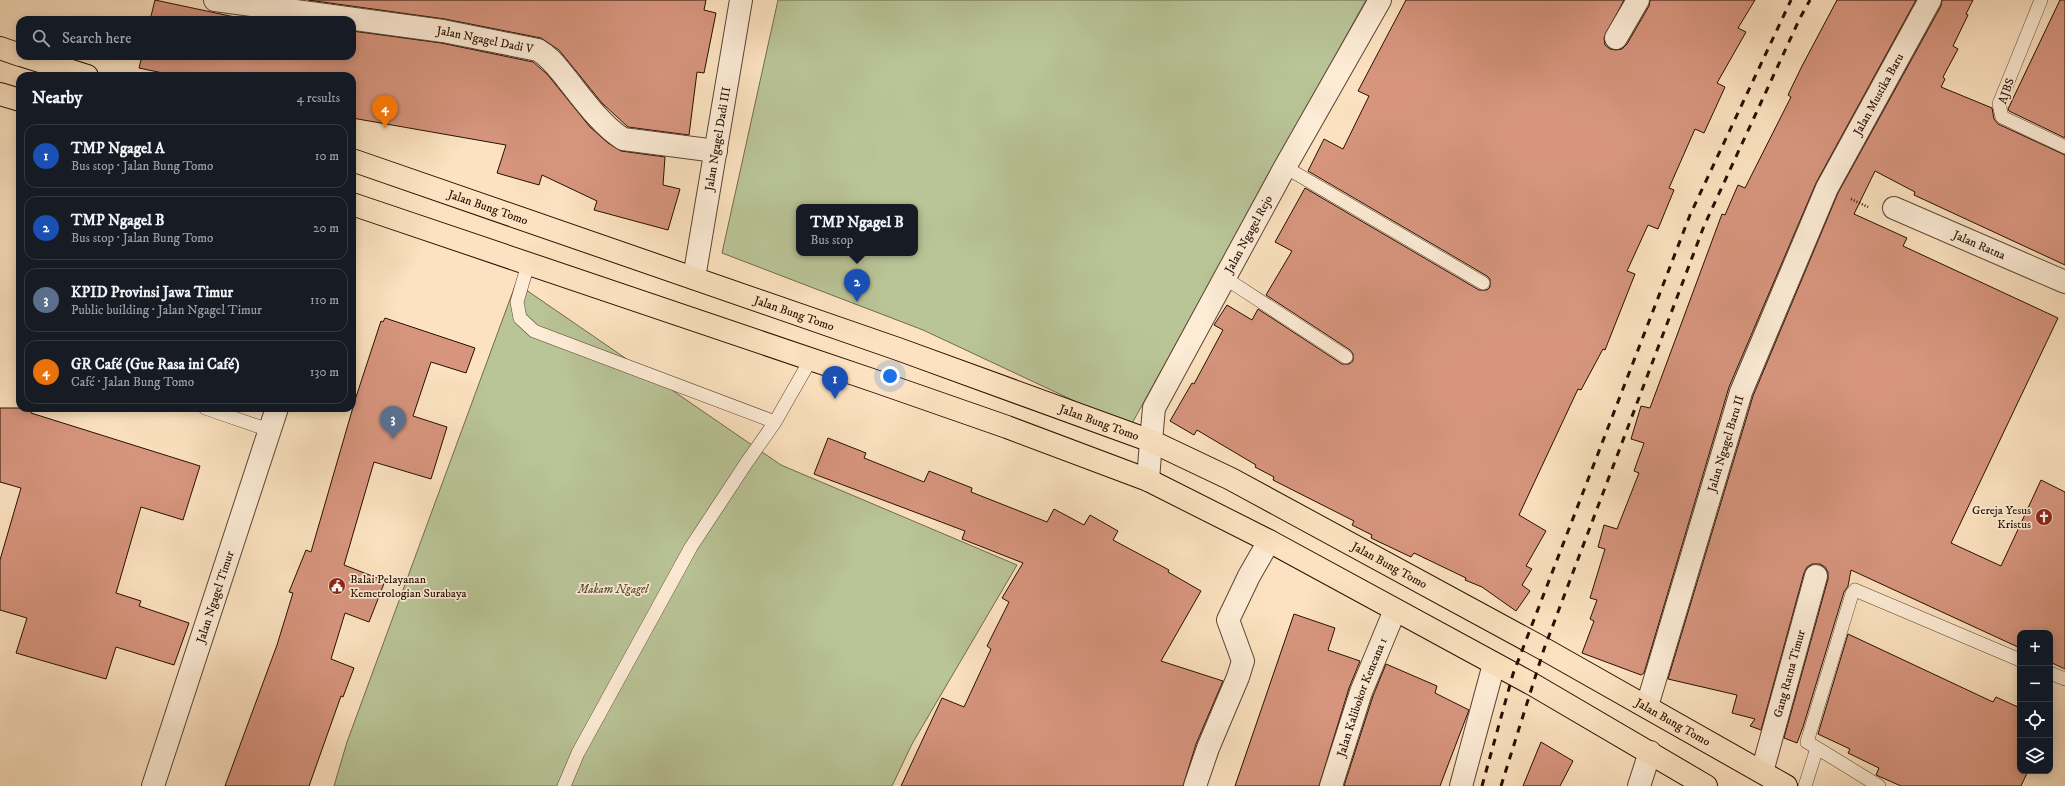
<!DOCTYPE html>
<html lang="en">
<head>
<meta charset="utf-8">
<style>
	body { margin:0; font-family:"IM FELL DW Pica",serif; background:#20242c; color:#f1f3f6 }
	.controls { position:absolute; right:12px; bottom:12px; display:grid; overflow:hidden; border-radius:8px; box-shadow:0 2px 10px #0003 }
	.controls button { width:36px; height:36px; display:grid; place-items:center; padding:0; border:0; border-bottom:1px solid #363941; background:#171b24; color:#f1f3f6; font:20px sans-serif }
	.you { position:absolute; left:890px; top:376px; width:14px; height:14px; margin:-10px; border:3px solid #fff; border-radius:50%; background:#1a73e8; box-shadow:0 0 0 6px #1a73e833 }
	.badge { display:grid; place-items:center; width:26px; height:26px; border-radius:50%; background:#2563eb; color:#fff; font-size:13px; font-weight:700 }
	.pin { position:absolute; translate:-50% -33px; filter:drop-shadow(0 1px 2px #0008) }
	.pin::after { content:''; position:absolute; top:21px; width:14px; height:12px; background:inherit; clip-path:polygon(0 0,100% 0,50% 100%) }
	.popup { position:absolute; left:796px; top:204px; width:122px; height:52px; box-sizing:border-box; display:grid; place-content:center; border-radius:8px; background:#171b24; filter:drop-shadow(0 1px 3px #0005); font-size:13px; white-space:nowrap; color:#9ea1a6 }
	.popup b { font-size:15px; color:#f1f3f6 }
	.popup::after { content:''; position:absolute; left:50%; top:100%; margin-left:-8px; border:8px solid transparent; border-top-color:#171b24 }
	.list { margin:0; padding:0; list-style:none }
	h2 { display:flex; justify-content:space-between; align-items:center; height:52px; margin:0; padding:0 16px; font-size:17px }
	h2 small { font-size:13px; font-weight:400; color:#9ea1a6 }
	.list li { display:grid; grid-template-columns:26px 1fr auto; gap:12px; align-items:center; box-sizing:border-box; height:64px; margin:0 8px 8px; padding:0 8px; border:1px solid #363941; border-radius:12px }
	.list b { display:block; font-size:15px; white-space:nowrap }
	.list p { margin:0; font-size:13px; white-space:nowrap; color:#9ea1a6 }
	.list em { font-size:13px; font-style:normal; color:#9ea1a6 }
	.icon { flex:none; width:22px; height:22px; fill:none; stroke:currentColor; stroke-width:2; stroke-linecap:round; stroke-linejoin:round }
	.map { position:relative; flex:none; width:2065px; height:786px; overflow:hidden }
	.search { position:absolute; background:#171b24; box-shadow:0 2px 10px #0003; left:16px; top:16px; width:340px; height:44px; display:flex; align-items:center; gap:10px; box-sizing:border-box; padding:0 14px; border-radius:12px; color:#9ea1a6; font-size:15px }
	.panel { position:absolute; background:#171b24; box-shadow:0 2px 10px #0003; left:16px; top:72px; width:340px; height:340px; border-radius:12px }
	.map>svg:first-child { display:block }
</style>
</head>
<body>
<div class="map">
<svg width="2065" height="786" viewBox="0 0 2065 786">
	<rect width="100%" height="100%" fill="#fce2c0"/>
	<filter id="stains"><feTurbulence type="fractalNoise" baseFrequency=".005" numOctaves="4"/><feColorMatrix values="0 0 0 0 .2 0 0 0 0 .09 0 0 0 0 .02 0 0 0 .5 -.17"/></filter>
	<radialGradient id="worn" r=".72"><stop offset=".6" stop-color="#630" stop-opacity="0"/><stop offset="1" stop-color="#630" stop-opacity=".3"/></radialGradient>
	<!-- green -->
	<path fill="#b9c497" stroke="#706a4c" fill-rule="evenodd" d="M778,0H1366L1130,427L923,330L722,253ZM799,207H915V253H799Z
		M516,283L781,465L1017,565L912,744L892,786H334L347,742Z"/>
	<!-- building -->
	<path fill="#d7957e" stroke="#270f02" d="M155,0L244,19L245,17L269,20H150Z
		M308,0H706L704,10L716,13L704,73L697,72L689,135L628,127L602,103L559,50L541,38L445,19Z
		M1406,0H1624L1604,38L1605,45L1610,49L1616,50L1622,49L1627,44L1649,6L1650,0H1755L1738,28L1746,32L1717,83L1725,87L1704,133L1695,129L1669,188L1674,190L1658,229L1648,225L1627,271L1635,274L1605,350L1603,349L1581,390L1578,389L1519,515L1546,531L1526,566L1532,569L1522,585L1530,591L1516,611L1482,587L1465,580L1466,578L1414,553L1411,557L1371,538L1372,535L1352,525L1354,521L1273,480L1274,477L1255,467L1256,465L1197,430L1194,435L1170,421L1192,383L1194,384L1223,330L1214,325L1227,305L1252,320L1258,309L1342,364H1349L1353,361V354L1350,350L1266,295L1292,251L1275,242L1305,188L1479,290H1487L1490,287V279L1487,276L1308,171L1324,139L1343,149L1369,96L1358,91Z
		M1837,0H1916L1816,183L1729,387L1644,673L1641,675L1582,653L1594,621L1590,619L1597,600L1590,598L1605,549L1598,547L1604,525L1617,529L1639,473L1634,471L1644,443L1631,439L1641,406L1650,408L1722,214L1725,215L1738,185L1745,188L1791,97L1788,95L1802,66Z
		M1942,0H1973L1966,14L1968,15L1953,46L1958,49L1943,77L1945,79L1941,87L1992,108L1994,119L1998,124L2065,155V265L1914,195L1915,192L1875,171L1854,214L1907,238L1903,246L2058,318L1951,543L2001,566L2041,480L2065,492V669L2050,662V633H2020V648L1851,570L1848,586L1844,592L1803,727L1797,743L1784,738L1828,579V572L1825,567L1820,564H1812L1807,567L1804,573L1761,730L1750,726L1755,719L1732,713L1737,695L1668,679L1753,396L1838,193L1941,6Z
		M2060,0H2065V138L2009,111L2008,109Z
		M352,31L441,43L533,62L547,74L590,127L608,143L621,151L665,157L663,185L680,189L668,230L594,210L597,201L542,175L539,185L497,173L506,145L352,118V76H177L139,68L142,56H352Z
		M385,318L475,348L466,373L431,362L413,416L447,427L431,479L374,462L344,565L385,581L369,622L345,613L331,659L354,668L343,697L341,696L309,786H225L277,645L293,593L289,592L306,550L311,552L356,397L381,321L383,322Z
		M0,408H33L31,413L200,466L183,520L141,507L116,593L141,601L139,606L189,623L174,665L116,647L106,679L16,653L27,618L0,610V560L21,488L0,482Z
		M828,438L866,453L864,458L924,482L929,471L972,488L971,492L1047,522L1054,509L1084,525L1090,515L1118,531L1113,540L1169,570L1168,572L1201,591L1161,661L1223,681L1196,744L1183,786H901L942,698L964,707L991,649L987,646L1009,602L1002,598L1023,563L962,539L965,531L814,474Z
		M1294,614L1335,628L1328,650L1360,661L1349,688L1319,786H1235Z
		M1848,634L1993,702L1996,697L2020,708V771H2028L2021,786H1901L1876,775L1879,768L1848,753L1850,749L1818,734Z
		M1386,664L1437,686L1435,693L1469,710L1440,786H1344L1373,696Z
		M1541,742L1573,761L1560,786H1523Z"/>
	<g fill="none" stroke-linecap="round" stroke-linejoin="round">
		<!-- service casing -->
		<g stroke="#5c4432" stroke-width="14">
			<path id="service" d="M2041,0L1999,104L2002,117L2065,147
				M1285,167L1483,283
				M528,264L517,302L520,318L534,331L775,422
				M1225,278L1346,357
				M205,408L269,430
				M2050,673L2065,679
				M1817,748L1879,786
				M564,786L578,753L691,547L747,462L775,422L811,359
				M1805,786L1817,748L1807,742L1852,594L1855,590L2020,660"/>
		</g>
		<!-- minor casing -->
		<g stroke="#5c4432" stroke-width="24">
			<g id="minor">
				<path id="s1" d="M215,0L443,31L538,50C550,57 557,67 566,78C582,98 601,125 623,139L716,151"/>
				<path d="M1616,38L1638,0"/>
				<path id="s2" d="M1894,208L2065,282"/>
				<path id="s3" d="M694,278L741,0"/>
				<path d="M1148,480L1151,441"/>
				<path id="s4" d="M1647,706L1741,392L1827,188L1930,0"/>
				<path id="s5" d="M1762,772L1816,576"/>
				<path d="M1195,786L1208,748L1238,677L1243,661L1228,620L1249,576L1269,541"/>
				<path id="s6" d="M1331,786L1361,692L1395,610"/>
				<path d="M1461,786L1494,664"/>
				<path d="M1639,786L1650,752"/>
			</g>
		</g>
		<!-- tertiary casing -->
		<g stroke="#5c4432" stroke-width="24">
			<g id="tertiary">
				<path id="s7" d="M1151,441L1154,408L1285,167L1380,0"/>
				<path id="s8" d="M153,786L277,408"/>
			</g>
		</g>
		<!-- primary casing -->
		<g stroke="#270f02" stroke-width="24">
			<g id="primary">
				<path d="M0,48L20,55"/>
				<path d="M24,56L87,76"/>
				<path d="M0,94L20,100"/>
				<path id="s9" d="M352,160L898,349L1151,441L1231,479L1544,649L1786,786"/>
				<path d="M352,204L875,381L1007,427L1148,480L1269,541L1532,684L1706,786"/>
			</g>
		</g>
		<!-- path -->
		<path stroke="#270f02" stroke-width="2.5" stroke-dasharray="1 2" stroke-linecap="butt" d="M1851,199L1868,207"/>
		<!-- service -->
		<use href="#service" stroke="#fdecd6" stroke-width="13"/>
		<!-- minor -->
		<use href="#minor" stroke="#fdecd6" stroke-width="22"/>
		<!-- tertiary -->
		<use href="#tertiary" stroke="#fdecd6" stroke-width="22"/>
		<!-- primary -->
		<use href="#primary" stroke="#fce2c0" stroke-width="22"/>
		<!-- rail -->
		<path stroke="#270f02" stroke-width="3" stroke-dasharray="7 7" stroke-linecap="butt" d="M1482,786L1513,674L1690,215L1791,0
			M1501,786L1544,649L1704,226L1800,18L1810,0"/>
	</g>
	<!-- icons -->
	<defs>
		<g id="church-disc" transform="scale(0.9)"><circle r="9.5" fill="#8f2418" stroke="#fdecd6"/><path d="M-1.2-6h2.4v3.5h3.3v2.4h-3.3V6h-2.4V-.1h-3.3v-2.4h3.3Z" fill="#fff"/></g>
		<g id="civic-disc" transform="scale(0.9)"><circle r="9.5" fill="#8f2418" stroke="#fdecd6"/><path d="M-.6-6.5H3V-4.5H.6V-3L4-1V1h2V6H-6V1h2V-1L-.6-3ZM-1.2 2.5V6h2.4V2.5Z" fill="#fff"/></g>
	</defs>
	<g fill-rule="evenodd">
		<use href="#church-disc" x="2044" y="517"/>
		<use href="#civic-disc" x="337" y="586"/>
	</g>
	<g text-anchor="middle" stroke-width="3.5" stroke-linejoin="round" paint-order="stroke">
		<!-- street labels -->
		<g font-size="12" fill="#270f02" stroke="#fdecd6">
			<text dy="4" stroke="none"><textPath href="#s1" startOffset="273">Jalan Ngagel Dadi V</textPath></text>
			<text transform="translate(2006 91) rotate(-71)" y="4">AJBS</text>
			<text dy="4" stroke="none"><textPath href="#s4" startOffset="656">Jalan Mustika Baru</textPath></text>
			<text dy="4" stroke="none"><textPath href="#s3" startOffset="141">Jalan Ngagel Dadi III</textPath></text>
			<text dy="4" stroke="none"><textPath href="#s9" startOffset="144">Jalan Bung Tomo</textPath></text>
			<text dy="4" stroke="none"><textPath href="#s7" startOffset="231">Jalan Ngagel Rejo</textPath></text>
			<text dy="4" stroke="none"><textPath href="#s2" startOffset="93">Jalan Ratna</textPath></text>
			<text dy="4" stroke="none"><textPath href="#s9" startOffset="468">Jalan Bung Tomo</textPath></text>
			<text dy="4" stroke="none"><textPath href="#s9" startOffset="792">Jalan Bung Tomo</textPath></text>
			<text dy="4" stroke="none"><textPath href="#s4" startOffset="274">Jalan Ngagel Baru II</textPath></text>
			<text dy="4" stroke="none"><textPath href="#s9" startOffset="1116">Jalan Bung Tomo</textPath></text>
			<text dy="4" stroke="none"><textPath href="#s8" startOffset="199">Jalan Ngagel Timur</textPath></text>
			<text dy="4" stroke="none"><textPath href="#s5" startOffset="102">Gang Ratna Timur</textPath></text>
			<text dy="4" stroke="none"><textPath href="#s6" startOffset="94">Jalan Kalibokor Kencana 1</textPath></text>
			<text dy="4" stroke="none"><textPath href="#s9" startOffset="1440">Jalan Bung Tomo</textPath></text>
		</g>
		<!-- poi labels -->
		<g font-size="12" fill="#270f02" stroke="#fdecd6" text-anchor="end">
			<text x="2031" y="514">Gereja Yesus<tspan x="2031" dy="14">Kristus</tspan></text>
			<text x="350" y="583" text-anchor="start">Balai Pelayanan<tspan x="350" dy="14">Kemetrologian Surabaya</tspan></text>
		</g>
		<!-- park labels -->
		<g font-size="12" font-style="italic" fill="#5a4e36" stroke="#fdecd6">
			<text x="613" y="593">Makam Ngagel</text>
		</g>
	</g>
	<rect width="100%" height="100%" filter="url(#stains)"/>
	<rect width="100%" height="100%" fill="url(#worn)"/>
</svg>
<div class="controls">
<button>+</button>
<button>−</button>
<button><svg class="icon" aria-label="locate" viewBox="0 0 24 24"><circle cx="12" cy="12" r="6"/><path d="M12 2v4M12 18v4M2 12h4M18 12h4"/></svg></button>
<button><svg class="icon" aria-label="layers" viewBox="0 0 24 24"><path d="M12 4l9 5-9 5-9-5zM3 14l9 5 9-5"/></svg></button>
</div>
<div class="you"></div>
<div class="pin badge" style="left:835px;top:399px;background:#1a4fb4">1</div>
<div class="pin badge" style="left:857px;top:302px;background:#1a4fb4">2</div>
<div class="popup"><b>TMP Ngagel B</b>Bus stop</div>
<div class="pin badge" style="left:393px;top:439px;background:#5c6f8a">3</div>
<div class="pin badge" style="left:385px;top:128px;background:#e8710a">4</div>
<div class="search"><svg class="icon" aria-label="search" viewBox="0 0 24 24"><circle cx="10" cy="10" r="6"/><path d="M15 15l6 6"/></svg>Search here</div>
<section class="panel">
<h2>Nearby<small>4 results</small></h2>
<ul class="list">
<li><span class="badge" style="background:#1a4fb4">1</span><div><b>TMP Ngagel A</b><p>Bus stop · Jalan Bung Tomo</p></div><em>10 m</em></li>
<li><span class="badge" style="background:#1a4fb4">2</span><div><b>TMP Ngagel B</b><p>Bus stop · Jalan Bung Tomo</p></div><em>20 m</em></li>
<li><span class="badge" style="background:#5c6f8a">3</span><div><b>KPID Provinsi Jawa Timur</b><p>Public building · Jalan Ngagel Timur</p></div><em>110 m</em></li>
<li><span class="badge" style="background:#e8710a">4</span><div><b>GR Café (Gue Rasa ini Café)</b><p>Café · Jalan Bung Tomo</p></div><em>130 m</em></li>
</ul>
</section>
</div>
</body>
</html>
